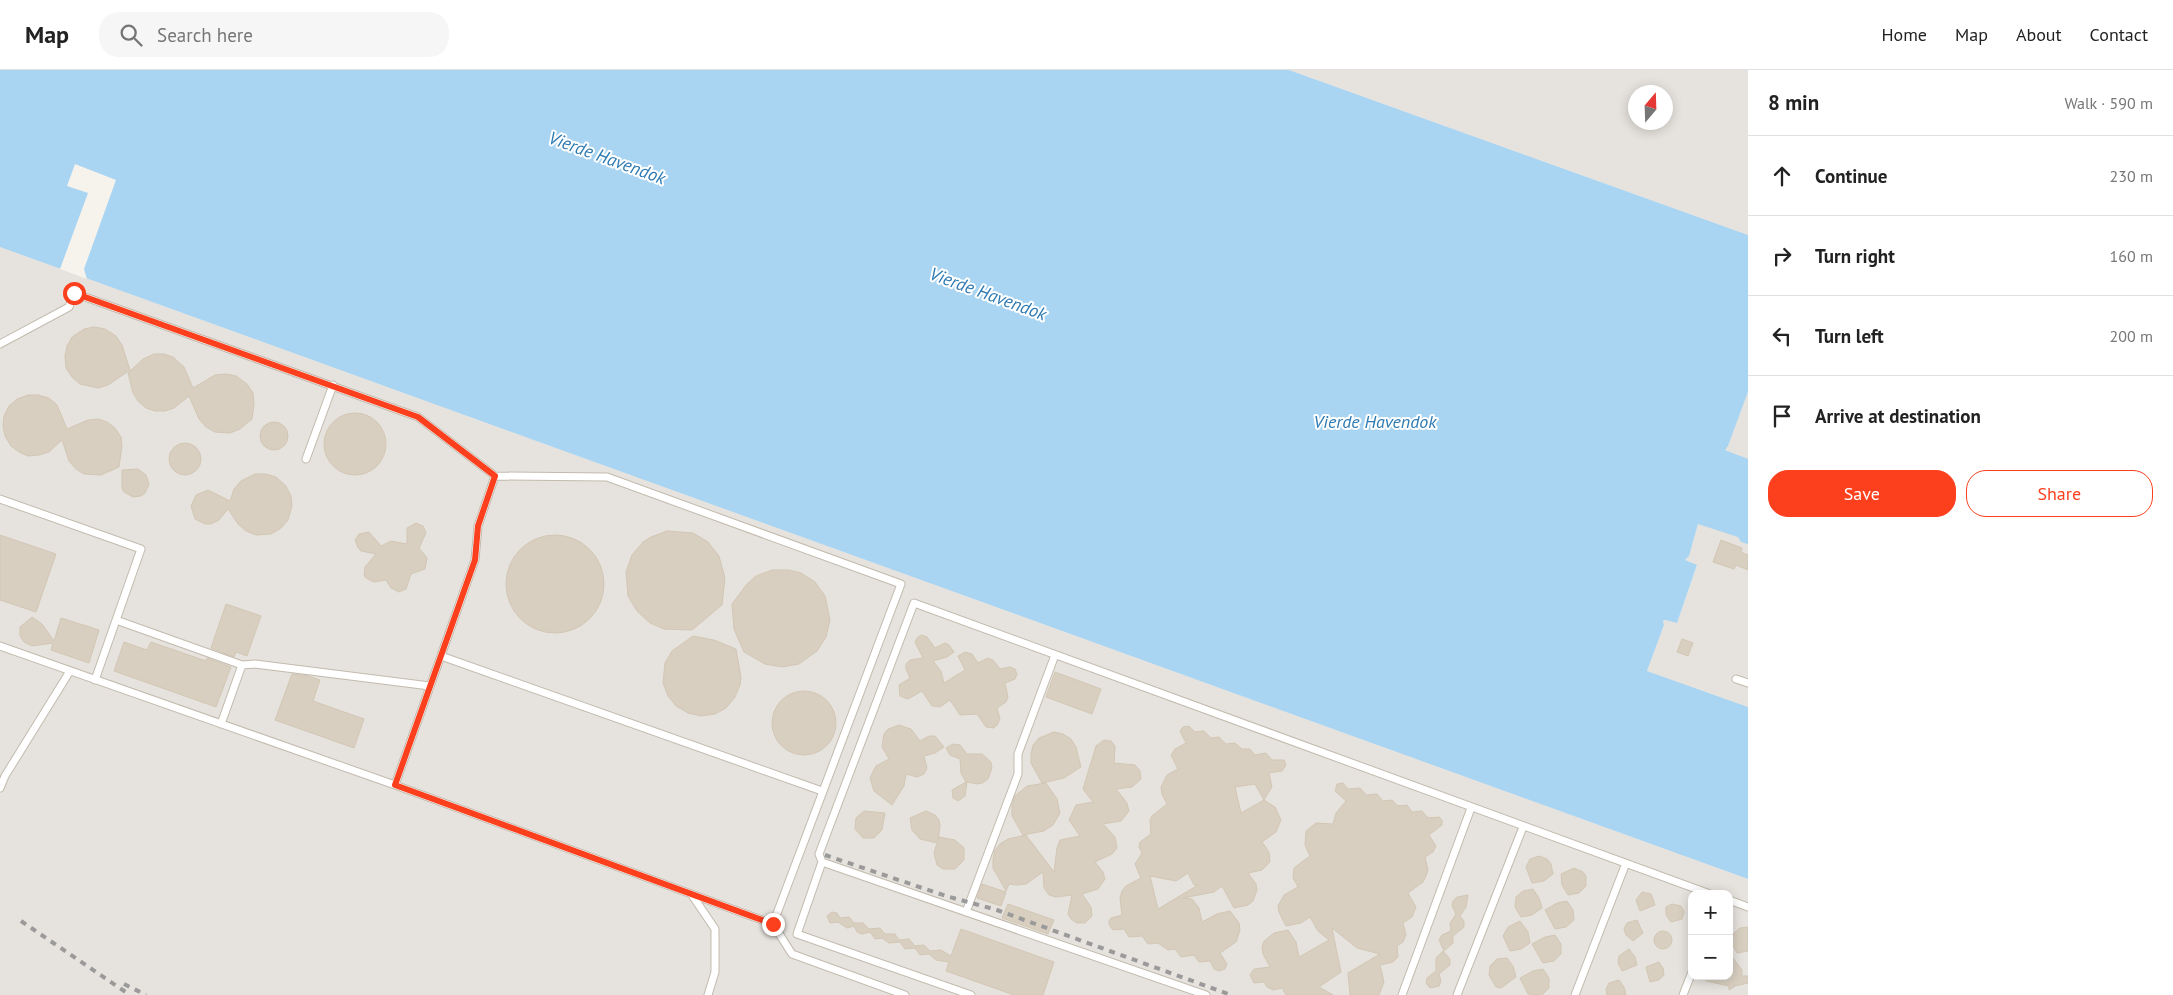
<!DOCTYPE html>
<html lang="en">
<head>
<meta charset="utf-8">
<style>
	body { margin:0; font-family:"PT Sans",sans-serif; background:#f6f6f6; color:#222 }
	.controls { position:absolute; right:15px; bottom:15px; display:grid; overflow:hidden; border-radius:10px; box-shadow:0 2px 12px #0003 }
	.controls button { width:45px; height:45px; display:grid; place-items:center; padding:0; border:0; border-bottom:1px solid #e0e0e0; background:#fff; color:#222; font:25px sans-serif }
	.compass { position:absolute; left:1628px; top:15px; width:45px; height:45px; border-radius:50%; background:#fff; box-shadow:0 2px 12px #0003; rotate:19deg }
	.stop { position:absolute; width:15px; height:15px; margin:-11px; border:4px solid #fc3f1d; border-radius:50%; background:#fff }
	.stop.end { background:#fc3f1d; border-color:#fff; box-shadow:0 1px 5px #0008 }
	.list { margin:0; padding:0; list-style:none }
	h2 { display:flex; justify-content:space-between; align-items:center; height:65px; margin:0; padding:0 20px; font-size:21px }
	h2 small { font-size:16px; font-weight:400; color:#767676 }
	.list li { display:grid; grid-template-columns:32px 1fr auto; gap:15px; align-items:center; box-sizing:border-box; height:80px; padding:0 20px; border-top:1px solid #e0e0e0 }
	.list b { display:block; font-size:19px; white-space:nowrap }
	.list em { font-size:16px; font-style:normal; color:#767676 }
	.actions { display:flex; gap:10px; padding:15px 20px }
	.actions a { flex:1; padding:11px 0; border:1px solid #fc3f1d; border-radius:20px; text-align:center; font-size:18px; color:#fc3f1d }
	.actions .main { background:#fc3f1d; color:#fff }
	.icon { flex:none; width:28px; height:28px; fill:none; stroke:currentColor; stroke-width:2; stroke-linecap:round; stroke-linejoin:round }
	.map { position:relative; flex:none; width:1748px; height:925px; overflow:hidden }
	header { display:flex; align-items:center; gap:30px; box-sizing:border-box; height:70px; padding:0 25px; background:#fff; border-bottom:1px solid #e0e0e0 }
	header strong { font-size:24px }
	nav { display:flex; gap:28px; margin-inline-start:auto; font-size:18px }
	.search { width:350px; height:45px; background:#f6f6f6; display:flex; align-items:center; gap:12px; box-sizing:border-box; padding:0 18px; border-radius:20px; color:#767676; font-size:19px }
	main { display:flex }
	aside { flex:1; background:#fff }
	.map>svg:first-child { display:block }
</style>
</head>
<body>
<header>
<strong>Map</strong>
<div class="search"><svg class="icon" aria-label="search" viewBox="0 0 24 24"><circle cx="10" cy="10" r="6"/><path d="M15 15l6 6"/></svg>Search here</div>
<nav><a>Home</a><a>Map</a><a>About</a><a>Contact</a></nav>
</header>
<main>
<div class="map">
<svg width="1748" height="925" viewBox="0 0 1748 925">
	<rect width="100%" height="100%" fill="#f6f3ec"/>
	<!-- industrial -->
	<path fill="#e6e2dd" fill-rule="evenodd" d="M1289,0H1748V165ZM1636,22H1666V52H1636Z
		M0,177L1748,809V925H0ZM1692,824H1729V906H1692Z
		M1748,322V637L1647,601L1664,555L1663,551L1665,550L1677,553L1697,496L1685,490L1689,486L1698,454L1711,457L1737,385L1725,380L1728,376Z"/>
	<!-- water -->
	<path fill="#a9d4f2" d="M0,0H1289L1748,165V322L1728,376L1725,380L1748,389V474L1741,472L1738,467L1698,454L1689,486L1685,490L1697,495L1677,553L1665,550L1663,551L1664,555L1647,601L1748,637V809L0,177Z"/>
	<!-- pier -->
	<path fill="#f6f3ec" d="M75,94L116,110L84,199L87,209L60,199L88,123L67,116Z"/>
	<!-- building -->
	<path fill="#d8cfc1" stroke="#d3c7b4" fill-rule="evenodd" d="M94,257L105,259L116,266L122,275L130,300L108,315L98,318L80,314L72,307L66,298L65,286L67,276L72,267L84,259Z
		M154,284H164L173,287L184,297L193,318L215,305L226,304L236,306L247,314L253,323L254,334L252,349L240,359L230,363L215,362L206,357L199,349L189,326L174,338L165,341H155L146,338L138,331L133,323L128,303L143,289Z
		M28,325H38L49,328L57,335L67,359L88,350L98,349L107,352L115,358L121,367L122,376L119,397L101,405L84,404L76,399L69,391L62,370L49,382L39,385L28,386L19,382L11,376L5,366L3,356L4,346L9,336L17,329Z
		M324 374a31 31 0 1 1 62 0a31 31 0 1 1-62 0Z
		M260 366a14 14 0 1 1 28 0a14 14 0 1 1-28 0Z
		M169 389a16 16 0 1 1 32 0a16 16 0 1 1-32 0Z
		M138,399L146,405L149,414L145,423L141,426L133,427L124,422L122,418V400Z
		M255,404H266L276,407L286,416L291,426L292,436L288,450L281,458L271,464L256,465L246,461L238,454L228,439L219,450L211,454H205L195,449L191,436L196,425L208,420L230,431L234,419L241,411Z
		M416,453L423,456L426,463L419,478L427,488L425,499L411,504L406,519L399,522L391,518L386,510L374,512L366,508L364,505L365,497L376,484L361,481L358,478L355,470L359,464L369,462L381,476L391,471L407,474V458Z
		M667,461L693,463L708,472L719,486L725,508L722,535L692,560L664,559L650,553L637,541L628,526L626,502L632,485L643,472L651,467Z
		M506 514a49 49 0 1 1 98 0a49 49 0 1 1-98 0Z
		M0,465L56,484L36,542L0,530Z
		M1721,470L1742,478L1741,482L1748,485V500L1736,495L1734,499L1713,492Z
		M772,500H789L801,503L815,512L825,526L830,550L826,567L817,581L799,594L782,597L765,594L744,582L734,559L732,534L747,514L756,506Z
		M226,534L261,546L247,586L236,582L234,587L211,578Z
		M32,547L42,554L54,571L61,548L99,560L89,593L51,580L53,573L32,576L24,572L20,566V557Z
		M922,565L927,567L935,578L945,573L949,575L954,582L947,587L933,591L941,601L944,613L965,600L958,586L965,582L972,584L978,593L988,588L993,590L1000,599L1010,597L1015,599L1017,604L1015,609L1005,613L1008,627L1006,632L997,638L1000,649L997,655L994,658L986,657L977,644L960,645L950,630L940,637L932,636L922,621L908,629L900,626L899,615L910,608L906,599V594L910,590L923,588L915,572L918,567Z
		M693,566L714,570L736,579L741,607L740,615L735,627L726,638L715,644L701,646L688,643L676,636L668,626L663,613L665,593L672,581Z
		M1682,569L1693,573L1688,586L1677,582Z
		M124,572L147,580L151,572L206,591L207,588L231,597L216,637L114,601Z
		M1055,602L1101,619L1092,644L1046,627Z
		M292,604L308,606L320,610L313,631L364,649L354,678L275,650Z
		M772 653a32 32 0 1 1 64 0a32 32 0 1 1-64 0Z
		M899,655L911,659L920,671L929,666H935L944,677L935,683L924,686L927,698L924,704L917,707L906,704L904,716L892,735L874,721L870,708L876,696L889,689L882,677L884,664L888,659Z
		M1189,656L1195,662L1204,661L1211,668L1219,667L1226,674L1235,673L1242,679H1250L1255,685L1266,683L1272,690H1284L1286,695L1282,701L1269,703L1272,717L1264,730L1275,737L1281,750L1276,762L1262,772L1269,782L1270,792L1262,800L1248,803L1256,814L1257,820L1253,831L1248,835L1234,838L1222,816L1214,822L1183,828L1192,829L1199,838L1202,852L1217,844L1230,841L1239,853L1240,860L1236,872L1220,883L1227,894L1225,899L1219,901L1214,899L1210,891L1199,892L1194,885L1181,887L1175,879L1168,880L1158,873L1148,874L1142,866L1129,867L1124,859L1113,860L1109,855V851L1111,848L1122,845L1120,828L1122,821L1126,816L1141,808L1135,794L1142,783L1139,777L1140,772L1151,764L1150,750L1152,746L1167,734L1162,724L1161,717L1167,705L1178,699L1171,685L1175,679L1186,673L1180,661L1183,657ZM1255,714L1264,730L1241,743L1235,717ZM1188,803L1194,815H1198L1158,839L1150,806L1176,811Z
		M1054,662L1063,664L1071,669L1076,677L1081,697L1064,708L1042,713L1031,693V684L1033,675L1039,668Z
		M1104,670L1111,671L1115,676L1114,693L1135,695L1140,701L1141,709L1132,717L1116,719L1127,733L1129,741L1121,751L1103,754L1115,767L1117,778L1112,784L1095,792L1103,802L1105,809L1098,819L1082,824L1091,837L1092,846L1085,853H1077L1071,849L1068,844L1072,825L1056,827L1049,825L1044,818L1043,802L1026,814L1017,815L1009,814L1006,821L993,798V789L995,780L1001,773L1008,769L1026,765L1054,802L1057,778L1060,770L1080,766L1069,750L1076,735L1093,732L1083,719L1096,676Z
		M953,674L960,675L967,684H982L991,692L992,698L988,709L982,713L977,714L967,712L965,726L958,731L953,728L952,720L966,712L961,703L960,689L950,685L946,678Z
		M1046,713L1057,729L1060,743L1053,755L1044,761L1023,765L1012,746V736L1015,726L1027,716Z
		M1343,713L1348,719L1360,718L1366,725L1377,724L1383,731L1392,730L1398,736L1407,735L1412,742L1422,741L1428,748L1439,747L1442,750V755L1429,765L1436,776L1433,782L1425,787L1428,800L1426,806L1423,812L1408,823L1416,837L1412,847L1403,853L1406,865L1403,872L1397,876L1398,887L1393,892L1380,895L1384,912L1379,925H1350L1348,903L1380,884L1357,878L1332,858L1341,902L1319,917L1333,925H1286L1282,918L1273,920L1267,917L1264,912L1254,913L1250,905L1254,899L1270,897L1263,884L1262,877L1264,871L1274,863L1288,860L1296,872L1299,887L1329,870L1318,861L1310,847L1301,853L1286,856L1279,842L1278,836L1284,825L1298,817L1293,808L1294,798L1310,786L1305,775L1306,761L1316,753L1333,754L1336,743L1346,731L1335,721L1337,714Z
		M864,741L885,743L882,760L874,768H863L855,759L856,748Z
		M926,741L935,745L939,750L940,756L938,771L939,767L955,770L964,778V790L955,799H943L937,795L934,783L937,773L920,769L912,760L910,748Z
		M1539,786L1547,789L1551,794L1553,804L1544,811L1532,813L1526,797L1530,789Z
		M1574,798L1583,802L1586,806V816L1579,823L1568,825L1562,815L1561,804Z
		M982,814L1006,822L1001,836L977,828Z
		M1533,819L1539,828L1542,838L1532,845L1521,847L1515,837L1516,827L1523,821Z
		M1642,822L1651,824L1655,835L1640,841L1636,830Z
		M1468,825L1466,837L1460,846L1464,851V857L1453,866V873L1444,881L1439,870L1442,865L1451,861L1450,853L1456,844L1452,836L1453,831L1457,827Z
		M1567,831L1573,840L1574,850L1566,857L1555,859L1545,840L1557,833Z
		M1008,834L1054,850L1048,864L1002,848Z
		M1672,834L1681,836L1684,842L1682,849L1671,852L1666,845V837Z
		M832,842L837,843L840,848L849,847L854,853H863L869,859L880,858L885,864H895L899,870L909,869L915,876L924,875L930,881L941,880L951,886L961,859L1054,892L1043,925H1014L946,901L949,892L936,890L929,884L920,885L915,878L905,879L900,872L889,873L882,868L875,869L870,862L862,864L857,862L854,856L847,858L838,852L830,853L827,846Z
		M1637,850L1643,863L1633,871L1626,865L1624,859L1627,853Z
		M1520,851L1528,862L1530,873L1521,879L1510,881L1503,866L1508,857Z
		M1748,857V881L1737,883L1732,873L1733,864L1740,858Z
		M1654 870a9 9 0 1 1 18 0a9 9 0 1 1-18 0Z
		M1555,865L1561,874V884L1554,891L1543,893L1532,874L1545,867Z
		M1629,879L1635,887L1637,895L1622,901L1618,893L1619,886Z
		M1443,881L1450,889V895L1439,904L1441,911L1439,916L1430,918L1426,913L1427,908L1436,901V888Z
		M1729,883L1742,900V906H1748V913L1735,916L1729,920V916L1706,911V906H1729Z
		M1507,888L1513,896L1516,907L1501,918L1496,917L1489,905L1490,896L1497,889Z
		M1659,892L1663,898L1664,905L1659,910L1650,912L1646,897Z
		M1543,899L1549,908V918L1542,925L1528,924L1520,908L1533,901Z
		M1619,910L1624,917L1626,925H1607L1606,919L1609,913Z"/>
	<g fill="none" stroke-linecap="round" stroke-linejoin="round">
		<!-- service casing -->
		<g stroke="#c2bbae" stroke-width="9">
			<path id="service" d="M0,274L69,237L74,223L418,347L495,406L607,407L901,514L773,854
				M306,389L333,315
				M0,429L141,479L95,610
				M116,550L242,595L255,594L430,616
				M0,576L395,715L773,854L792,884L905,925
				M441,586L822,721
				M1736,609L1748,613
				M221,654L242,595
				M395,715L475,490L478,456L495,406
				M0,718L5,706L70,601
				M822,792L1206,925
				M692,825L715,859V902L708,925
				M1729,830L1748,837
				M966,842L1018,704V684L1055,585
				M971,925L797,864L822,792L819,784L914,533L1710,824
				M1402,925L1471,738
				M1457,925L1523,757
				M1575,925L1626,793
				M1683,925L1692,902"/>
		</g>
		<!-- service -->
		<use href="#service" stroke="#fff" stroke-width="7"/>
		<!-- rail -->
		<path stroke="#9a9a9a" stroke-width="4" stroke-dasharray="6 6" stroke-linecap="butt" d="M825,785L946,826L997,840L1231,925
			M21,851L130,925
			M124,914L146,925"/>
	</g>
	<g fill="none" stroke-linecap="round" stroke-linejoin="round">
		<!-- route -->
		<path stroke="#fc3f1d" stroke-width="6" d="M74,223L418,347L495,406L478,456L475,490L395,715L773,854"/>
	</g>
	<g text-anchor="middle" stroke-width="4" stroke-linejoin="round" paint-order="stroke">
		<!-- water labels -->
		<g font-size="18" font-style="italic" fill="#2e7ab2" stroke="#fff">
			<text transform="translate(607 88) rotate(20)" y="6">Vierde Havendok</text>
			<text transform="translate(988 224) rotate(20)" y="6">Vierde Havendok</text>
			<text x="1375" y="358">Vierde Havendok</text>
		</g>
	</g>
</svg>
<div class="controls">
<button>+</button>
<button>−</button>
</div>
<svg class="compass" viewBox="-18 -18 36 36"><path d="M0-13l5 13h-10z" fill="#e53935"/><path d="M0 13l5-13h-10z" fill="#767676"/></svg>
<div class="stop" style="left:74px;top:223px"></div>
<div class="stop end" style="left:773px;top:854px"></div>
</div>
<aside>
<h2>8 min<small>Walk · 590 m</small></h2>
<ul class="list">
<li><svg class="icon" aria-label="ahead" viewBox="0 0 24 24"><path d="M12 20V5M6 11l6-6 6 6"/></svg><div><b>Continue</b></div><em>230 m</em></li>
<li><svg class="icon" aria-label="right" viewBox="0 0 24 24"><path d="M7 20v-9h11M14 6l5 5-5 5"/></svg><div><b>Turn right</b></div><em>160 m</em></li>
<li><svg class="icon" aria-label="left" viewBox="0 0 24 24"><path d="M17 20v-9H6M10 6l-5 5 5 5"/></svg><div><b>Turn left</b></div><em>200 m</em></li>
<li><svg class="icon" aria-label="arrive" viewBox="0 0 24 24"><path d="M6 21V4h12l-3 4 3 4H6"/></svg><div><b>Arrive at destination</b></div></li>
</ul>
<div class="actions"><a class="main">Save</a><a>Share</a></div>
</aside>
</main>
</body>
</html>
